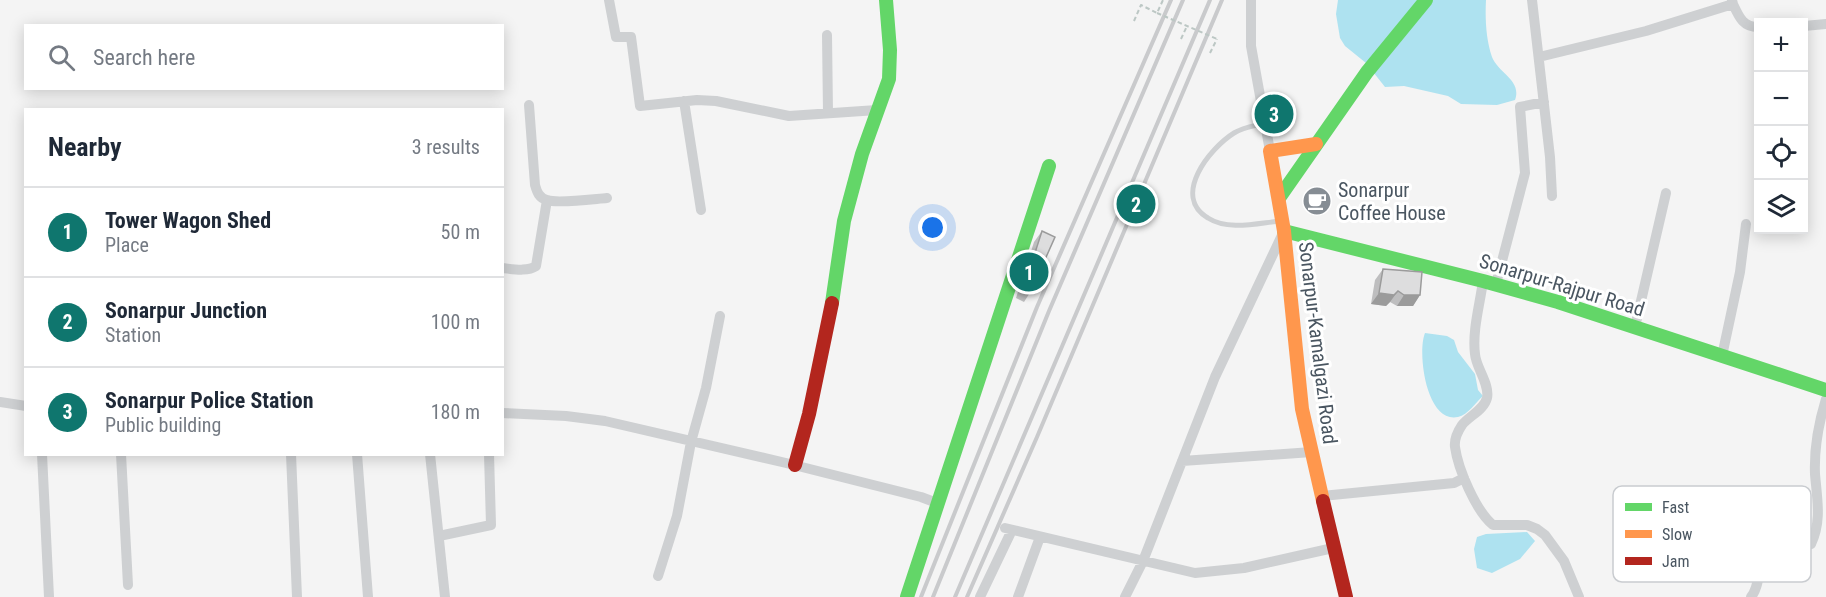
<!DOCTYPE html>
<html lang="en">
<head>
<meta charset="utf-8">
<style>
	body { margin:0; font-family:"Roboto Condensed",sans-serif; background:#f2f2f3; color:#1f2937 }
	.controls { position:absolute; right:18px; top:18px; display:grid; overflow:hidden; border-radius:0px; box-shadow:0 3px 15px #0003 }
	.controls button { width:54px; height:54px; display:grid; place-items:center; padding:0; border:0; border-bottom:2px solid #e0e1e3; background:#fff; color:#1f2937; font:30px sans-serif }
	.you { position:absolute; left:933px; top:228px; width:21px; height:21px; margin:-15px; border:4px solid #fff; border-radius:50%; background:#1a73e8; box-shadow:0 0 0 9px #1a73e833 }
	.badge { display:grid; place-items:center; width:39px; height:39px; border-radius:50%; background:#0f766e; color:#fff; font-size:20px; font-weight:700 }
	.pin { position:absolute; translate:-50% -50%; border:3px solid #fff; box-shadow:0 2px 6px #0006 }
	.list { margin:0; padding:0; list-style:none }
	h2 { display:flex; justify-content:space-between; align-items:center; height:78px; margin:0; padding:0 24px; font-size:26px }
	h2 small { font-size:20px; font-weight:400; color:#747a83 }
	.list li { display:grid; grid-template-columns:39px 1fr auto; gap:18px; align-items:center; box-sizing:border-box; height:90px; padding:0 24px; border-top:2px solid #e0e1e3 }
	.list b { display:block; font-size:22px; white-space:nowrap }
	.list p { margin:0; font-size:20px; white-space:nowrap; color:#747a83 }
	.list em { font-size:20px; font-style:normal; color:#747a83 }
	.icon { flex:none; width:33px; height:33px; fill:none; stroke:currentColor; stroke-width:2; stroke-linecap:round; stroke-linejoin:round }
	.map { position:relative; flex:none; width:1826px; height:597px; overflow:hidden }
	.search { position:absolute; background:#fff; box-shadow:0 3px 15px #0003; left:24px; top:24px; width:480px; height:66px; display:flex; align-items:center; gap:15px; box-sizing:border-box; padding:0 21px; border-radius:0px; color:#747a83; font-size:22px }
	.panel { position:absolute; background:#fff; box-shadow:0 3px 15px #0003; left:24px; top:108px; width:480px; height:348px; border-radius:0px }
	.map>svg:first-child { display:block }
</style>
</head>
<body>
<div class="map">
<svg width="1826" height="597" viewBox="0 0 1826 597">
	<rect width="100%" height="100%" fill="#f4f4f4"/>
	<!-- water -->
	<path fill="#aee2f0" d="M1338,0H1486C1485,19 1486,39 1492,57C1499,74 1522,80 1515,100L1497,105L1461,104L1448,96L1404,86L1385,87L1366,63L1345,46L1340,38L1336,14Z
		M1425,333L1447,336L1454,340L1458,352L1475,374L1478,390L1483,396C1476,402 1468,415 1458,417C1426,424 1417,352 1425,333Z
		M1527,532L1535,541L1520,559L1492,573L1477,568L1474,549L1477,537L1486,534Z"/>
	<g fill="none" stroke-linecap="round" stroke-linejoin="round">
		<!-- path -->
		<path stroke="#bcc7c4" stroke-width="2" stroke-dasharray="4.5 3" stroke-linecap="butt" d="M1134,21L1141,5L1157,13L1163,0
			M1181,39L1187,26
			M1210,53L1217,39"/>
		<!-- lane -->
		<path stroke="#ced0d2" stroke-width="5" d="M1265,123C1254,126 1244,127 1234,133C1210,148 1171,196 1208,218C1228,231 1258,223 1280,221"/>
		<!-- street -->
		<path stroke="#ced0d2" stroke-width="10" d="M609,0L616,37H631L640,106L697,100L716,101L789,116L877,110
			M1251,0V46L1270,151
			M1532,0L1550,157L1552,196
			M1733,4C1739,17 1743,27 1758,27
			M1804,26L1826,24
			M827,35L828,113
			M1539,57L1646,31L1733,4L1732,0
			M684,101L701,210
			M529,105L535,185C537,192 539,198 547,200C557,204 594,199 607,198
			M502,268C513,269 527,272 536,266L547,200
			M1483,281C1480,304 1472,331 1475,354C1476,368 1490,384 1487,398C1484,410 1469,416 1462,425C1458,431 1454,439 1455,447C1458,469 1476,511 1493,525H1527L1537,529L1545,535L1564,561L1579,597
			M1496,284L1525,173L1520,107L1544,102
			M1635,327L1666,193
			M1722,356L1740,272L1746,224
			M0,402L26,406
			M502,413L566,416L605,421L786,463L921,497L937,503
			M42,454L49,597
			M121,454L128,585
			M291,454L297,597
			M357,454L368,597
			M430,454L445,597
			M1182,461L1312,452
			M1322,496L1454,483L1464,478
			M1005,528L1195,573L1244,568L1333,548
			M439,536L491,525L489,454
			M658,576L677,516L691,442L706,388L720,316
			M980,597L1012,530
			M1018,597L1040,537
			M1125,597L1143,561L1215,377L1284,231
			M1751,597C1764,581 1754,551 1778,545C1792,541 1796,550 1811,544C1822,521 1817,499 1815,474C1814,450 1819,422 1826,399"/>
		<!-- fast -->
		<path stroke="#63d668" stroke-width="14" d="M1279,198L1367,72L1426,0
			M1284,231L1483,281L1558,302L1826,390
			M832,303L844,221L862,154L889,79L890,50L886,0
			M907,597L1049,166"/>
		<!-- slow -->
		<path stroke="#ff974d" stroke-width="14" d="M1316,144L1270,151L1284,231L1302,409L1323,501"/>
		<!-- jam -->
		<path stroke="#b3261e" stroke-width="14" d="M795,465L809,414L832,303
			M1323,501L1346,597"/>
		<!-- rail -->
		<path stroke="#c9cacc" stroke-width="4" d="M921,597L1037,307L1171,0
			M933,597L1049,311L1183,0
			M955,597L1210,0
			M967,597L1037,437L1222,0"/>
		<!-- path-bridge -->
		<path stroke="#bcc7c4" stroke-width="2" stroke-dasharray="4.5 3" stroke-linecap="butt" d="M1157,13L1217,39"/>
	</g>
	<!-- wall -->
	<path fill="#bebebf" d="M1042,231L1031,291L1024,302L1016,298L1034,242Z
		M1383,269L1420,295L1413,306H1397L1390,302L1386,306L1371,304L1375,280Z"/>
	<!-- shaded-wall -->
	<path fill="#9b9b9b" d="M1398,291L1390,302L1386,306L1371,304L1379,293Z
		M1404,295H1420L1413,306H1397Z"/>
	<!-- building -->
	<path fill="#ddddde" stroke="#9b9b9b" stroke-width="1.5" d="M1042,231L1055,237L1031,291L1024,287Z
		M1383,269L1422,272L1420,295H1404L1398,291L1394,295L1379,293Z"/>
	<!-- icons -->
	<defs>
		<g id="cafe-disc" transform="scale(1.5)"><circle r="9.5" fill="#868d94" stroke="#fff"/><path d="M-5.5-4.5H6V0H3Q3 3.5 0 3.5H-2.5Q-5.5 3.5-5.5 0ZM3-3.2v2h1.7v-2ZM-6 4.5H4V6H-6Z" fill="#fff"/></g>
	</defs>
	<g fill-rule="evenodd">
		<use href="#cafe-disc" x="1317" y="201"/>
	</g>
	<g text-anchor="middle" stroke-width="6" stroke-linejoin="round" paint-order="stroke">
		<!-- poi labels -->
		<g font-size="20" fill="#4a5661" stroke="#fff" text-anchor="start">
			<text x="1338" y="197">Sonarpur<tspan x="1338" dy="23">Coffee House</tspan></text>
		</g>
		<!-- street labels -->
		<g font-size="20" fill="#4a5661" stroke="#fff">
			<text transform="translate(1562 285) rotate(17)" y="7">Sonarpur-Rajpur Road</text>
			<text transform="translate(1318 343) rotate(83)" y="7">Sonarpur-Kamalgazi Road</text>
		</g>
	</g>
	<!-- legend -->
	<rect x="1613" y="486" width="198" height="96" rx="9" fill="#fff" stroke="#c9ccd0" stroke-width="1.5"/>
	<rect x="1625" y="503" width="27" height="8" fill="#63d668"/>
	<rect x="1625" y="530" width="27" height="8" fill="#ff974d"/>
	<rect x="1625" y="557" width="27" height="8" fill="#b3261e"/>
	<g font-size="16" fill="#4a5661">
		<text x="1662" y="513">Fast</text>
		<text x="1662" y="540">Slow</text>
		<text x="1662" y="567">Jam</text>
	</g>
</svg>
<div class="controls">
<button>+</button>
<button>−</button>
<button><svg class="icon" aria-label="locate" viewBox="0 0 24 24"><circle cx="12" cy="12" r="6"/><path d="M12 2v4M12 18v4M2 12h4M18 12h4"/></svg></button>
<button><svg class="icon" aria-label="layers" viewBox="0 0 24 24"><path d="M12 4l9 5-9 5-9-5zM3 14l9 5 9-5"/></svg></button>
</div>
<div class="you"></div>
<div class="pin badge" style="left:1029px;top:272px">1</div>
<div class="pin badge" style="left:1136px;top:204px">2</div>
<div class="pin badge" style="left:1274px;top:114px">3</div>
<div class="search"><svg class="icon" aria-label="search" viewBox="0 0 24 24"><circle cx="10" cy="10" r="6"/><path d="M15 15l6 6"/></svg>Search here</div>
<section class="panel">
<h2>Nearby<small>3 results</small></h2>
<ul class="list">
<li><span class="badge">1</span><div><b>Tower Wagon Shed</b><p>Place</p></div><em>50 m</em></li>
<li><span class="badge">2</span><div><b>Sonarpur Junction</b><p>Station</p></div><em>100 m</em></li>
<li><span class="badge">3</span><div><b>Sonarpur Police Station</b><p>Public building</p></div><em>180 m</em></li>
</ul>
</section>
</div>
</body>
</html>
